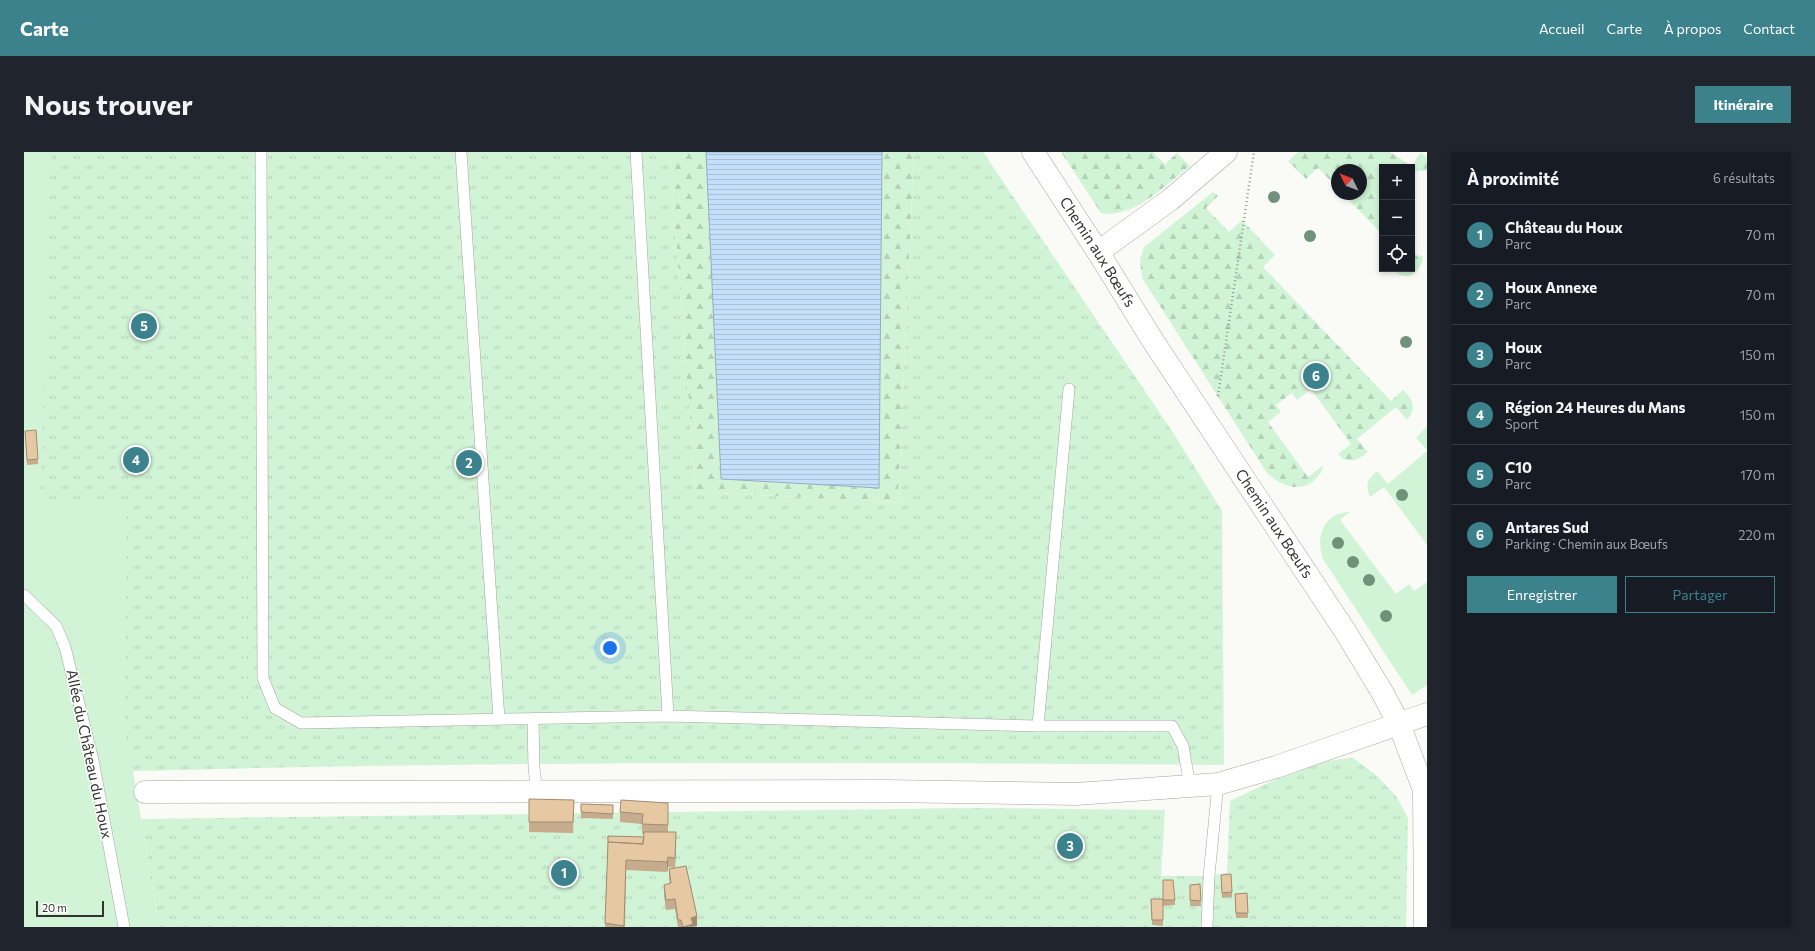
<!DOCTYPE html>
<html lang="fr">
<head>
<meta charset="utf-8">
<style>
	body { margin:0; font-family:Commissioner,sans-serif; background:#20242c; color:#f1f3f6 }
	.controls { position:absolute; right:12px; top:12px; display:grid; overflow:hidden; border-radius:0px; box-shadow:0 2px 6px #0003 }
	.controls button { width:36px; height:36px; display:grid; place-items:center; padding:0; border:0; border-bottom:1px solid #363941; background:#171b24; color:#f1f3f6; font:20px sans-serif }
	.compass { position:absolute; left:1307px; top:12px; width:36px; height:36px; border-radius:50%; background:#171b24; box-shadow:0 2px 6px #0003; rotate:312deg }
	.scale { position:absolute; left:12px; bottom:10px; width:68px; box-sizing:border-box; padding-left:4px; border:2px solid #333331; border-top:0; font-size:11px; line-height:14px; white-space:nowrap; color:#333331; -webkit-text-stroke:3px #fff; paint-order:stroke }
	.you { position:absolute; left:586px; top:496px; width:14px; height:14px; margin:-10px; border:3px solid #fff; border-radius:50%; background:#1a73e8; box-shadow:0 0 0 6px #1a73e833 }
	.badge { display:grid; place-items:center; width:26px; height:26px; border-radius:50%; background:#3c828d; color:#fff; font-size:13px; font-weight:700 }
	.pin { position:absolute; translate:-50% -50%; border:2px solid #fff; box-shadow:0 1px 4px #0006 }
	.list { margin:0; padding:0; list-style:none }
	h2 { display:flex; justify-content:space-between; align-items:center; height:52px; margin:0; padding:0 16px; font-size:17px }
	h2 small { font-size:13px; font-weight:400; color:#9ea1a6 }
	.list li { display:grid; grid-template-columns:26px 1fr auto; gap:12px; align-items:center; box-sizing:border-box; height:60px; padding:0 16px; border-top:1px solid #363941 }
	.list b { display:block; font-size:15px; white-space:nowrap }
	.list p { margin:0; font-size:13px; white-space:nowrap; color:#9ea1a6 }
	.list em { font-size:13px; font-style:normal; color:#9ea1a6 }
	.actions { display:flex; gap:8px; padding:12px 16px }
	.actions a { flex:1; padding:9px 0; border:1px solid #3c828d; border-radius:0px; text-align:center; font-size:14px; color:#3c828d }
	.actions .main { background:#3c828d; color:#fff }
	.icon { flex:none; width:22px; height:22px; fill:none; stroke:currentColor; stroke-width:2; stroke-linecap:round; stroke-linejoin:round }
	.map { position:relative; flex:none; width:1403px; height:775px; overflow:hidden; border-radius:0px }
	header { display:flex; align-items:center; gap:24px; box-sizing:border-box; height:56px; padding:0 20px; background:#3c828d; color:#fff }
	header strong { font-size:19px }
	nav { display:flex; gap:22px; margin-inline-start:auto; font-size:14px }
	.intro { display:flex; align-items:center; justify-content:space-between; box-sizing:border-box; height:96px; padding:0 24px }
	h1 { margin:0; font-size:28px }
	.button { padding:10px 18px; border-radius:0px; background:#3c828d; color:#fff; font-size:14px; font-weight:700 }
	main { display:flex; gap:24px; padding:0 24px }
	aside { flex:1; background:#171b24; border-radius:0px; box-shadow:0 2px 6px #0003 }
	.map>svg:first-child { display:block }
</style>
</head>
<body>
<header>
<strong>Carte</strong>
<nav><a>Accueil</a><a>Carte</a><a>À propos</a><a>Contact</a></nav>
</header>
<div class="intro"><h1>Nous trouver</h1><a class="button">Itinéraire</a></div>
<main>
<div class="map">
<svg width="1403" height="775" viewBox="0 0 1403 775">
	<defs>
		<pattern id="forest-firs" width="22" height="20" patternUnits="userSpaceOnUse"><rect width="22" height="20" fill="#d1f4d6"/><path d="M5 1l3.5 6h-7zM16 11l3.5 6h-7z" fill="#b4d2b8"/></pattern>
		<pattern id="park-tufts" width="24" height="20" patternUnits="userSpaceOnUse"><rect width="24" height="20" fill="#d1f4d6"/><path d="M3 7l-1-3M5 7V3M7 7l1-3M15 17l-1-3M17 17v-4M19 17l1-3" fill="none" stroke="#b4d2b8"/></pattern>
		<pattern id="water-rules" width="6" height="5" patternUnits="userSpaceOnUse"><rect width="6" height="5" fill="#c4dffa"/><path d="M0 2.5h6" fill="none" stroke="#a9c0d7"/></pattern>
	</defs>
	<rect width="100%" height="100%" fill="#fafaf6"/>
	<!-- grass -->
	<path fill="#d1f4d6" d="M0,0H221L229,616L109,619L135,775H0Z
		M1403,274V298L1392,286Z
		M1403,299V393L1360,335L1346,345C1341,334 1343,327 1353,319L1364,332Z
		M1326,360L1316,368L1372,442L1385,432L1390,439L1403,430V533L1388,543L1299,407C1291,385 1300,360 1326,360Z"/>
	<!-- forest -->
	<path fill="url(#forest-firs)" d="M645,0H682L697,327L855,336L858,0H890L874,350L672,340Z
		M1037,0H1129L1141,12L1153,1L1166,14C1141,33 1110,67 1077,61Z
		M1274,0H1366L1388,14L1397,0L1403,6V19H1388V15H1358V82L1319,42H1337V18H1313V35L1294,16L1282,27L1264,9Z
		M1189,40L1194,44L1182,56L1205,80L1218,68L1251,103L1239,115L1367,249L1379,238C1389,247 1393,257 1383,268L1372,255L1333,287L1344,300C1335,308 1323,313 1314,302L1327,292L1287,237L1273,248L1268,241L1252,253L1257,260L1244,270L1284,325L1300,313C1289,343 1262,339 1243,321L1118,126L1116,108L1120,95Z
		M1388,103L1399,104C1398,120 1384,131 1370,119L1372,117H1388Z"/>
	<!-- park -->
	<path fill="url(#park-tufts)" fill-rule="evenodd" d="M27,0H645L672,340L874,350L890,0H959L1150,282L1198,359L1200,613C836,610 473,609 109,619L101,579L102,349L16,352ZM219,59L222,536L220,595Z
		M1329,606L1352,623L1372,644L1384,666L1382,775H135L117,667L954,656L1141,658L1137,724H1185L1203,721L1206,649C1245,631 1285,608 1329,606Z"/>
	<!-- water -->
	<path fill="url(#water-rules)" stroke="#98abbe" d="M682,0H858L855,336L697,327Z"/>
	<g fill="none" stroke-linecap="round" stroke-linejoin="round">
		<!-- lane casing -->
		<g stroke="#a5a4a1" stroke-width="12">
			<path id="lane" d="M237,0L239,526L251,556L277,571L644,564L1014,574H1148L1159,594L1166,634
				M437,0L475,567
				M612,0L644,564
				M0,443L32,474L41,495L69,608L100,775
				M509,566L510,616L513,640
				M1014,574L1045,237
				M1183,775L1185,724L1194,632"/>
		</g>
		<!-- street casing -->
		<g stroke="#a5a4a1" stroke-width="23">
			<g id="street">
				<path id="s1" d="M1009,0L1074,100L1129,189L1321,479L1358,540L1375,572L1400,638L1401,775"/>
				<path d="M1074,100L1146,48L1202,0"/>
				<path d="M121,640L861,639L1052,642L1194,632L1252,615L1403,562"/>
			</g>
		</g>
		<!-- path -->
		<path stroke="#979794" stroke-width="2.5" stroke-dasharray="1 3" stroke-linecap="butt" d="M1194,244L1230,0"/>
		<!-- lane -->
		<use href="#lane" stroke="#fff" stroke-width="11"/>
		<!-- street -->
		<use href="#street" stroke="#fff" stroke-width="22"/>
	</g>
	<!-- trees -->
	<g fill="#70927a">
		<circle cx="1250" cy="45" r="6"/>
		<circle cx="1286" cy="84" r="6"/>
		<circle cx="1382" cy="190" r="6"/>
		<circle cx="1378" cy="343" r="6"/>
		<circle cx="1314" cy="391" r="6"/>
		<circle cx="1329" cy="410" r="6"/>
		<circle cx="1345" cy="428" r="6"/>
		<circle cx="1362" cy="464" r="6"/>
	</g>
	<!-- wall -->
	<path fill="#c6ac8c" d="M1,279L14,307V312L3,313Z
		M505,647L550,658L549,681L505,680Z
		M644,651V680L652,690L651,716L644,715L643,720L602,718L601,775H581L584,684L620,685V682H618V672L596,670V660Z
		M557,652L589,653V667L557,666Z
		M645,717L673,774L670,775H654L651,757L642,758L640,744V733L646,732L645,727Z
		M1197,723L1208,740V745L1198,746Z
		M1176,732L1177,754H1166V733Z
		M1223,741L1224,766H1212L1211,742Z
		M1127,747L1151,748V753L1139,754V774L1128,773Z"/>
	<!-- shaded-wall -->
	<path fill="#a18c72" d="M652,680V690L651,716V706Z
		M644,705V715L643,720V710Z
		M673,764V774L659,775L667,766Z"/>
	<!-- building -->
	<path fill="#e6c8a3" stroke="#a18c72" d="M12,278L14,307L3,308L1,279Z
		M505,647L550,648L549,670H505Z
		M597,648L644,651V673L618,672L619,662L596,660Z
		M557,652L589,653V662L557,660Z
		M620,680H652L651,706L644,705L643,710L602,708L600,774L581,771L584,690L619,692Z
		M584,684L620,685L619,692L584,690Z
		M662,714L673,764L667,766L669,772L659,775L657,768H654L651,747L642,748L640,733L647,731L645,717Z
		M1207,722L1208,740L1198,741L1197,723Z
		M1139,728H1149L1151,748H1139Z
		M1176,732L1177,749L1166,748V733Z
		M1223,741L1224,761H1212L1211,742Z
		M1127,747H1139V768H1128Z"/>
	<g text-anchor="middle" stroke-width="3" stroke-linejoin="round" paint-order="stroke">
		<!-- street labels -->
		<g font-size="15" fill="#333331" stroke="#fff">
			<text dy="5" stroke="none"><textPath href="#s1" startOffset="119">Chemin aux Bœufs</textPath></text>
			<text dy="5" stroke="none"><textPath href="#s1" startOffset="443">Chemin aux Bœufs</textPath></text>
			<text transform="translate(65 602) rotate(78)" y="5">Allée du Château du Houx</text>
		</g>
	</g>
</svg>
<div class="controls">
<button>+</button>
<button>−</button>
<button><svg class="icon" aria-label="locate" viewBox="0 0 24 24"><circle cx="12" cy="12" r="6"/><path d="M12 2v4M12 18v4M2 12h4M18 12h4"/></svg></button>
</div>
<svg class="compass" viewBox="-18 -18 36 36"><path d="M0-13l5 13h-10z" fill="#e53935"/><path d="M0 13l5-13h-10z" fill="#9ea1a6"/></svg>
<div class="scale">20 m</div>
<div class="you"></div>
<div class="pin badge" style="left:540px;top:721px">1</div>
<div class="pin badge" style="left:445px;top:311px">2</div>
<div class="pin badge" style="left:1046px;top:694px">3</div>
<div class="pin badge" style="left:112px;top:308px">4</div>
<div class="pin badge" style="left:120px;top:174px">5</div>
<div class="pin badge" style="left:1292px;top:224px">6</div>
</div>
<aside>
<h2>À proximité<small>6 résultats</small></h2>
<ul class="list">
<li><span class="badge">1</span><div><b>Château du Houx</b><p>Parc</p></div><em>70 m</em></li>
<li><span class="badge">2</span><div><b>Houx Annexe</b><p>Parc</p></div><em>70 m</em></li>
<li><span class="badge">3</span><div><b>Houx</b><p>Parc</p></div><em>150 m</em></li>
<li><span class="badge">4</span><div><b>Région 24 Heures du Mans</b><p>Sport</p></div><em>150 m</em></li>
<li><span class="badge">5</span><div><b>C10</b><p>Parc</p></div><em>170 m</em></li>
<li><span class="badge">6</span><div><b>Antares Sud</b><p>Parking · Chemin aux Bœufs</p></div><em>220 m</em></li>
</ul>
<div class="actions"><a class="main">Enregistrer</a><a>Partager</a></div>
</aside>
</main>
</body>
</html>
